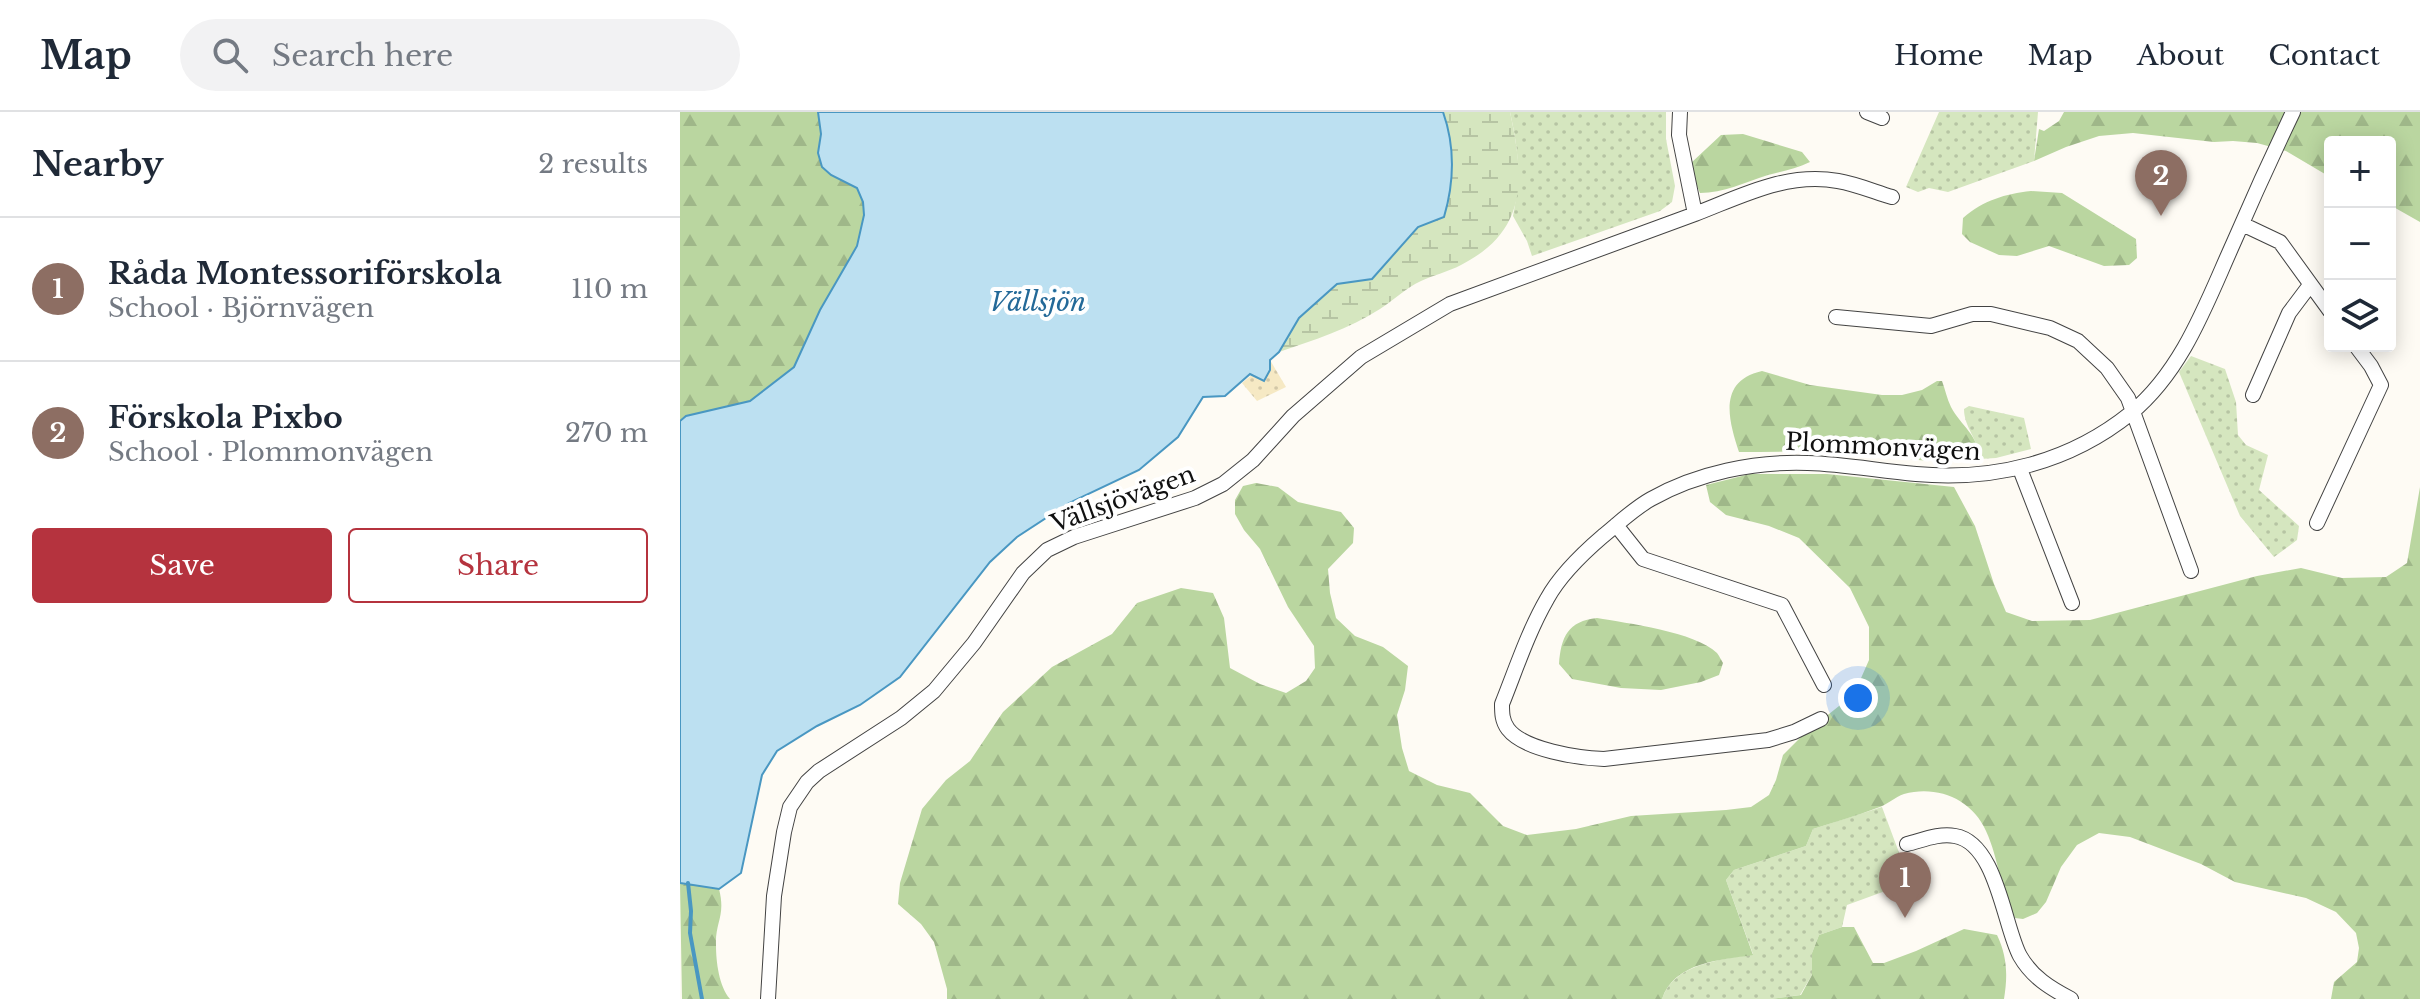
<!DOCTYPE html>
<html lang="en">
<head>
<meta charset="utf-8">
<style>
	body { margin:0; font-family:"Libre Baskerville",serif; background:#f2f2f3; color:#1f2937 }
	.controls { position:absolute; right:24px; top:24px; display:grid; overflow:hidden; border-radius:8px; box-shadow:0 4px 20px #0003 }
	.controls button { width:72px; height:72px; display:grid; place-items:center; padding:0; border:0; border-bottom:2px solid #e0e1e3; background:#fff; color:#1f2937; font:40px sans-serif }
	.you { position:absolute; left:1178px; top:586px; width:28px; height:28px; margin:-20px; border:6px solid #fff; border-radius:50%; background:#1a73e8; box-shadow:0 0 0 12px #1a73e833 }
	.badge { display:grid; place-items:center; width:52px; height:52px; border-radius:50%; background:#b5333e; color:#fff; font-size:26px; font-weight:700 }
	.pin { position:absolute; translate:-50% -66px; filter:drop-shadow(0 2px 4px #0008) }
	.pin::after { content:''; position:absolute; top:42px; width:28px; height:24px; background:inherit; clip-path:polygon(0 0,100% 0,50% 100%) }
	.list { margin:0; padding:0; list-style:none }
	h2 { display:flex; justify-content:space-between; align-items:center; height:104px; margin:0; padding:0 32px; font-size:34px }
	h2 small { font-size:26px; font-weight:400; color:#747a83 }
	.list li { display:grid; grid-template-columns:52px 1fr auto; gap:24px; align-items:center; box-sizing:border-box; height:144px; padding:0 32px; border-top:2px solid #e0e1e3 }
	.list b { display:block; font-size:30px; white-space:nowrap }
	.list p { margin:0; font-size:26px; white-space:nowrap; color:#747a83 }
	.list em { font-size:26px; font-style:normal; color:#747a83 }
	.actions { display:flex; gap:16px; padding:24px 32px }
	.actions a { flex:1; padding:18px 0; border:2px solid #b5333e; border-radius:8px; text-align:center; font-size:28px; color:#b5333e }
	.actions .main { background:#b5333e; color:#fff }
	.icon { flex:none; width:44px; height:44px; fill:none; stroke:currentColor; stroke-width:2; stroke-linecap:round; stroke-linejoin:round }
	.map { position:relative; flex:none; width:1740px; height:887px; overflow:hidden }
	header { display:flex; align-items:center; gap:48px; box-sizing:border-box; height:112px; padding:0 40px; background:#fff; border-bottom:2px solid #e0e1e3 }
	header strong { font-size:38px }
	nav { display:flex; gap:44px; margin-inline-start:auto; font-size:28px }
	.search { width:560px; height:72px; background:#f2f2f3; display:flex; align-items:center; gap:20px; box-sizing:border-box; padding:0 28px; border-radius:44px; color:#747a83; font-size:30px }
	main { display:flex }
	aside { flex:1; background:#fff }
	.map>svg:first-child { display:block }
</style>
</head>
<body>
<header>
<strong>Map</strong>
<div class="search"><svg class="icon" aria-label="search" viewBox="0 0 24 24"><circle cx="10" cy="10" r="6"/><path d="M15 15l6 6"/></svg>Search here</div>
<nav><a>Home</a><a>Map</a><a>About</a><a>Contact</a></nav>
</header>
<main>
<aside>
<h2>Nearby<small>2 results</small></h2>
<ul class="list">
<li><span class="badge" style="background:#8d6e63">1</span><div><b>Råda Montessoriförskola</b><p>School · Björnvägen</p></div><em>110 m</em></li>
<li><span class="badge" style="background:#8d6e63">2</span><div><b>Förskola Pixbo</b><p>School · Plommonvägen</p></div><em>270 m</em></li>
</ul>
<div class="actions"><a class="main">Save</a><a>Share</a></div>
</aside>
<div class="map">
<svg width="1740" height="887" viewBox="0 0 1740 887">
	<defs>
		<pattern id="grass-dots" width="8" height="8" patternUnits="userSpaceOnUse" patternTransform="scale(2)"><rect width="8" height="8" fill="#d5e6bf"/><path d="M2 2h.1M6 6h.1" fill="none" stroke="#b6c4a3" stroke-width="1.8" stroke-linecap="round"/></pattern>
		<pattern id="forest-firs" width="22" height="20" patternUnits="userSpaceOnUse" patternTransform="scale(2)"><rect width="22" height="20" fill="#bad6a0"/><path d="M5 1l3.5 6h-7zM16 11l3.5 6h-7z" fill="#9fb789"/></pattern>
		<pattern id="wetland-marsh" width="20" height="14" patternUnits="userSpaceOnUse" patternTransform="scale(2)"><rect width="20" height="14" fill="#d5e6bf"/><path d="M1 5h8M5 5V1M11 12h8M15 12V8" fill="none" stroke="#b6c4a3"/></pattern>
		<pattern id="sand-dots" width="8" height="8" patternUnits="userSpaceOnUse" patternTransform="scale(2)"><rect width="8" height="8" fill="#f6e9c4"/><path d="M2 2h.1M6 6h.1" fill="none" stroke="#d2c7a7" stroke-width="1.8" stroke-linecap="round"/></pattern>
	</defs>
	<rect width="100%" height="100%" fill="#fefbf4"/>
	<!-- grass -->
	<path fill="url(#grass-dots)" d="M830,0H986V27L995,74L992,90L980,99L852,144L847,129L833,104C841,63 839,41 830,0Z
		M1259,0H1358L1354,49L1268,80L1249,76L1238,80L1226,75Z
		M1511,244L1545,257L1556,290L1558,323L1566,333L1588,343L1579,378L1619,414L1617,428L1594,445L1560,404L1499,260Z
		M1289,294L1344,306L1351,337L1316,346L1299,347C1299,327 1284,316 1284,297Z
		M1202,695L1230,770L1167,793L1162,815L1139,823L1132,841V863L1120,883L1091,887H982C994,851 1041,848 1073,842L1046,768L1054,758L1126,734L1133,717Z"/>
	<!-- forest -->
	<path fill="url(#forest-firs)" d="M0,0H138L141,22L138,41L151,63L177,76L183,90L184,103L177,134L140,198L114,255L70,289L6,304L0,309Z
		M1384,0H1740V110L1710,93V30H1650V65L1606,39L1577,31L1553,29L1534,30L1453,21L1419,24L1386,35L1354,49L1359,17L1364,19L1379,9Z
		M1063,22L1122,40L1130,50C1116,57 1102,59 1088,63C1066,70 1043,81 1020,81L1014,67L1011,51L1041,23Z
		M1351,79L1382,81L1456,127L1457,146L1449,153L1424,154L1369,134L1337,144L1319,143L1290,130L1282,122L1283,106C1304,88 1325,82 1351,79Z
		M1082,259L1130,273L1202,283H1222L1242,278L1257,269H1262C1265,277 1267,287 1271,295C1281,314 1299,323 1299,347C1261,354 1221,345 1183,342C1142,338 1100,340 1059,340C1048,307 1038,269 1082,259Z
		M1070,362H1147L1274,375L1295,414L1314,472L1326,500L1352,509L1410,508L1577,464L1621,456L1662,466L1706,465L1727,451L1740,375V887H1651L1654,870L1677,850L1679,836L1676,821L1656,800L1626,786L1555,770L1521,752L1450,725L1419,721L1397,733L1381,755L1366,790L1357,801L1343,807L1335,806C1320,778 1319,747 1306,719C1292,687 1257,673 1224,682C1215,685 1207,693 1197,696C1176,704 1154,710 1133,717L1126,734L1054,758L1046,768L1073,843C1041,848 994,850 982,887H267V877L254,830L241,812L218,792L220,771L242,697L266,668L290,649L323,600L372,555L432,522L457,491L501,476L533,481L544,506L550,556L580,572L606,581L626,569L635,556L634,534L608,495L580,437L564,418L555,402V388L563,374L576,371L598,375L618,390L661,400L674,416L673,431L648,457L650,481L656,506L675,524L703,535L728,554L725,578L717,603L722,636L729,659L757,673L790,681L823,714L847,723L896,717L951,704L1046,698L1071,695L1089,683L1096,668L1103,643L1124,622L1174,582L1189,548V515L1170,476L1119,426L1089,414L1046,403L1030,390L1026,373Z
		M917,506C946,511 1016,520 1037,541C1038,542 1042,549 1043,551L1039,563L1021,570L981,578L941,576L892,567L879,552C881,525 888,509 917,506Z
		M0,771L39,777C46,804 35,810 36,833C36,850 39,874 50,887H2Z
		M1162,815H1174L1193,851H1204L1236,839L1284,817L1317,823C1327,844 1328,863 1324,887H1091L1121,883L1132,863V841L1139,823Z"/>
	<!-- wetland -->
	<path fill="url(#wetland-marsh)" d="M763,0H830C844,66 849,118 781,153C768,160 753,163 741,169C726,176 714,188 700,197C669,217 634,228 599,240L619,206L657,172L692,167L738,115L764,104C774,71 775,34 763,0Z"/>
	<!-- sand -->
	<path fill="url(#sand-dots)" d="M590,248L606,275L577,289L562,271Z"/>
	<!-- water -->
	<path fill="#bce0f1" stroke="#4997c2" stroke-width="2" d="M138,0H763C775,34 774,71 764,105L738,115L692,167L657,172L619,206L599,240L590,248V258L584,269L570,262L545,284L523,285L498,325L459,358L389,391L337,425L310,450L220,565L180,593L137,614L97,639L82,663L61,761L39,777L0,771V309L6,304L70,289L114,255L140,198L177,134L184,103L183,90L177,76L151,63L142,55L138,41L141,22Z"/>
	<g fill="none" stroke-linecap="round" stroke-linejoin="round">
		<!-- stream -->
		<path stroke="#4997c2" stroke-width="4" d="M8,771L11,799L10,821L22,887"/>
		<!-- minor casing -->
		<g stroke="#434343" stroke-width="16">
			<path id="minor" d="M1187,0L1202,6
				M1015,102C1062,84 1106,60 1158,69C1176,72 1195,80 1212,85
				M1562,112L1600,130L1650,199
				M1156,205L1251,214L1292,202H1311L1370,216L1398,229L1427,256L1448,286L1511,459
				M1573,283L1609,201L1630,173
				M1340,357L1392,491
				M1637,411L1701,273L1691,254L1676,234
				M936,413L963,447L1102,493L1144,573
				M1141,607L1114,620L1088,628L924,647C898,646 844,638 828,617C822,609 822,601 822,592C836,557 848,520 867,487C880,463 902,442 923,424C938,412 953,397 971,387C1017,361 1075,349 1128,351C1164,352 1200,359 1236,362C1314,369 1389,351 1451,301C1503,258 1526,192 1553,132C1572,88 1592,44 1613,0
				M1227,732C1243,728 1259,721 1275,724C1317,731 1324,815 1340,844C1352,865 1370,876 1391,887
				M88,887L94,784L104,720L110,695L127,670L139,659L221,606L254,579L294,531L343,461L367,438L394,425L515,386L543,372L573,348L613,304L681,245L770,192L1015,102L999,23L1000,0"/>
		</g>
		<!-- minor -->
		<use href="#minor" stroke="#fff" stroke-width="14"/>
	</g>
	<g text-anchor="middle" stroke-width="8" stroke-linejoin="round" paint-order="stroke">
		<!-- street labels -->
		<g font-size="24" fill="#101010" stroke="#fff">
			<text transform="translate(1203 335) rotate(3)" y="8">Plommonvägen</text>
			<text transform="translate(443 387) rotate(-20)" y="8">Vällsjövägen</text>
		</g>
		<!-- water labels -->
		<g font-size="26" font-style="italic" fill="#236998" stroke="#fff">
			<text x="358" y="199">Vällsjön</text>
		</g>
	</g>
</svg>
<div class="controls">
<button>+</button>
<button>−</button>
<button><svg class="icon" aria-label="layers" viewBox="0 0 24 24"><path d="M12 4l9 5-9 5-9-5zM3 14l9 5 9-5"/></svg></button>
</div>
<div class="you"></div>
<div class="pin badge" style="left:1225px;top:806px;background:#8d6e63">1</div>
<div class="pin badge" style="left:1481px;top:104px;background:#8d6e63">2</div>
</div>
</main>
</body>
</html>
